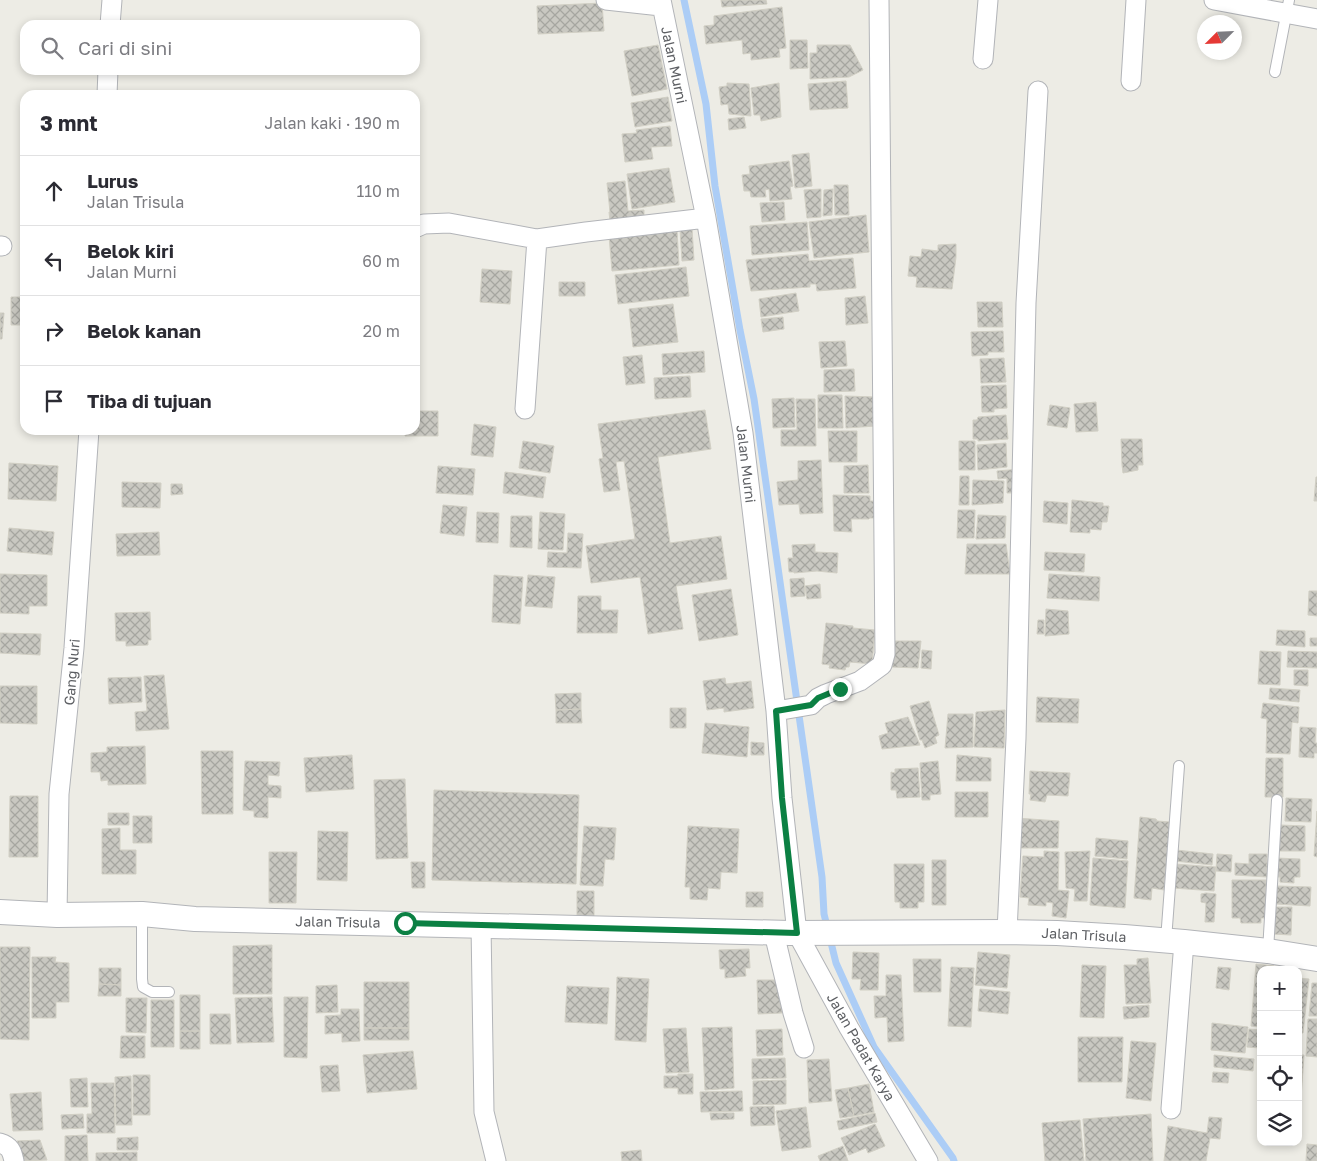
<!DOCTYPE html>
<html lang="id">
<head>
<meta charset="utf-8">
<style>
	body { margin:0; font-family:"Golos Text",sans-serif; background:#f2f2f3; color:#2b2b33 }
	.controls { position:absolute; right:15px; bottom:15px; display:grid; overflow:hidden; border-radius:10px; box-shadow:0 2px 8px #0003 }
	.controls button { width:45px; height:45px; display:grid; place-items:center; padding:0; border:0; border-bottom:1px solid #e1e1e2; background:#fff; color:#2b2b33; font:25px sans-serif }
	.compass { position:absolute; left:1197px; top:15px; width:45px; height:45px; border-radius:50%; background:#fff; box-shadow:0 2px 8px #0003; rotate:246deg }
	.stop { position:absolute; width:15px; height:15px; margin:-11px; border:4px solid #0b8043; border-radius:50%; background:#fff }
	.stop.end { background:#0b8043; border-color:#fff; box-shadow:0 1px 5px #0008 }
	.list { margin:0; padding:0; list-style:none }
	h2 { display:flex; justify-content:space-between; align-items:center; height:65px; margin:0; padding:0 20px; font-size:21px }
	h2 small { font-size:16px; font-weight:400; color:#7c7c81 }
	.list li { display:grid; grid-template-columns:32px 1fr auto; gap:15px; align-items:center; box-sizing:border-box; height:70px; padding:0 20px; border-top:1px solid #e1e1e2 }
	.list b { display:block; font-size:19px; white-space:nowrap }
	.list p { margin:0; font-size:16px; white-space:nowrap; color:#7c7c81 }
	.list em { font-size:16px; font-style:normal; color:#7c7c81 }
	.icon { flex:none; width:28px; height:28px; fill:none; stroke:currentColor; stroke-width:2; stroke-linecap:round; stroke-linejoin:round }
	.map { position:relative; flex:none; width:1317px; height:1161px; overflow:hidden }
	.search { position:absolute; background:#fff; box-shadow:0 2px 8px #0003; left:20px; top:20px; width:400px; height:55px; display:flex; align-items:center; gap:12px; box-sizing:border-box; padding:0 18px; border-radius:15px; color:#7c7c81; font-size:19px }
	.panel { position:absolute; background:#fff; box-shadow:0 2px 8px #0003; left:20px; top:90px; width:400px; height:345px; border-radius:15px }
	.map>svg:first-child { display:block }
</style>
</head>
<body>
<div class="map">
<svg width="1317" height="1161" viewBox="0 0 1317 1161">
	<defs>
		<pattern id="building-cross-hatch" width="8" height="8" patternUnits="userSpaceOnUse" patternTransform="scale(1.25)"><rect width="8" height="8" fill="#c9c8c1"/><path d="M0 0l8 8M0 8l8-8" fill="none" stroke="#a6a6a0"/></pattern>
	</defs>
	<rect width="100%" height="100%" fill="#edece5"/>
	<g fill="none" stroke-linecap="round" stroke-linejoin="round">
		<!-- stream -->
		<path stroke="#accdf6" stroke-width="7" d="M684,0L706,104L715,186L740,330L754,399L822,877L824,914L836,963L874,1047L953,1158L954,1161"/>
	</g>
	<!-- building -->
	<path fill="url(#building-cross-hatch)" stroke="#d1cfc4" d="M721,0H766L767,4L722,7Z
		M602,3L604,31L538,34L537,6Z
		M782,7L786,48L779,49L780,57L751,60V53L743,54L742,40L706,44L704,26L714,25V16Z
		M790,40H807L808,68L790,69Z
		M658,45L667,89L632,96L624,51Z
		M817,45H850L863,70L849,77L810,79V53H817Z
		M846,81L848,108L810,110L808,84Z
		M727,83L749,84L751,116L729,114L728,104L721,105L719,87L727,86Z
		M779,83L781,117L761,121L760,115H754L751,88Z
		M668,97L672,121L635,127L631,103Z
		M744,117L746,128L729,130L728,119Z
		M670,126L672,146L651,147L653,159L625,162L622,134L637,133L636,130Z
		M809,153L812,186L795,188L792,155Z
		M789,161L793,186L790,187L792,199L770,201L769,189L765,190L766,197H751L750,191H744L742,175L750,174L749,166Z
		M669,168L675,202L632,209L627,174Z
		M625,181L628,211L644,210V218L610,221L609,212H610L607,183Z
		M834,185H848L849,215H835Z
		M821,189V217L807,218L804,190Z
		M833,189L832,215L823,216L824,190Z
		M784,202L785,220L762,222L760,203Z
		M866,215L869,252L814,258L809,222Z
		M807,222L809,250L752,255L750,226Z
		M692,228L694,260L682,261L680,229Z
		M677,230L679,265L612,271L609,236Z
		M956,244V257L952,289L916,287L917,277L908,276L910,256L921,257L922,249L938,251V245Z
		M808,254L809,261L853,258L856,288L817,291L816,284H810V287L751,291L746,260Z
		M686,267L689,296L618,304L615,275Z
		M482,269L512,271L510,304L480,302Z
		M559,282H585V296H559Z
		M796,293L799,311L761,317L759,299Z
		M865,296L868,323L846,325L845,298Z
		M11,297H25V325H11Z
		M977,302H1002L1003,327H978Z
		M673,304L678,342L633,347L629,309Z
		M0,313H4L2,339H0Z
		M783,317L784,329L763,332L761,319Z
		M1003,331L1004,352H988V355L972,356L971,332Z
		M845,341L847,366L821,368L819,342Z
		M704,351L705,372L663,375L662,354Z
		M642,355L645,383L626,385L623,357Z
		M1004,358L1006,382L981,383L980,359Z
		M854,369L855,391L824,392V370Z
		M690,376L691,397L655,399L654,378Z
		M1006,385L1007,408L994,409V412H982L981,386Z
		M818,395H842L843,428H818Z
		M845,396L876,397V426L846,428Z
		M794,398L795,427L773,428L772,399Z
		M796,399H815L816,446H781V430H797Z
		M1096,402L1098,431L1076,432L1074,404Z
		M1050,405L1070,408L1067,428L1047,425Z
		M705,410L711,449L658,457L670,543L721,536L727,579L676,586L683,629L648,634L640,577L591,583L586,546L635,539L624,461L616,462L620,490L604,492L599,459L603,458L598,424Z
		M415,411H438V436H405V430H415Z
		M1006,415L1008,439L978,441V439H973V420H977L978,417Z
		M474,424L496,427L493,457L471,455Z
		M828,431H857V462H829Z
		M1121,439H1142L1143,465H1138V470L1123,473L1122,465Z
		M523,441L554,446L550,473L519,468Z
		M959,441H975V470H959Z
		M1006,443L1007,467L978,470L977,445Z
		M821,460L823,513L800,514L799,504L779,505L777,482L798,480V461Z
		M9,463L58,466L56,501L8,499Z
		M868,465L869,493H844V466Z
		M438,466L475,469L473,495L436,493Z
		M1020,469L1019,493H1007V478L998,479L997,471Z
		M505,472L546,477L543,498L503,493Z
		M960,476H969V505H959Z
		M1316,477H1317V501H1314Z
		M973,480L1004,481L1003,503L972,505Z
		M122,482L161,483L160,508L122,507Z
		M171,484H182L183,494L171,495Z
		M833,495L870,496V501H876V518H870L869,519H851L852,532L834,531Z
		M1072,500L1103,503V506H1109L1107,522H1102L1101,530L1090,529V533L1070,532Z
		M1044,501L1068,503L1067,524L1043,522Z
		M443,505L467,507L464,536L440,533Z
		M958,510H975L974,538H957Z
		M477,512L499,513L498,543L476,542Z
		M540,512L565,514L563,550L538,549Z
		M978,515L1006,516L1005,538L976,539Z
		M511,516H532V548L510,547Z
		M9,528L54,532L52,555L7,551Z
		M159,532L160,555L117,556L116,534Z
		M568,533L583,534L581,568L547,567L548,552L567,553Z
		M815,544V552L838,553L837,573L817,571L794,573V572H789L788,558H793L792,545Z
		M967,544H1006L1010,574H965Z
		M1045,552L1085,554L1084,572L1044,570Z
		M0,574L47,575V606H29V614L0,613Z
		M1049,574L1100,577L1099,601L1047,598Z
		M494,575L523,577L520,624L492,622Z
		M528,575L555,577L552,608L525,606Z
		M804,578L805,596L791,597L790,579Z
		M820,584L821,598L807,599L805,586Z
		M731,589L738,635L699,641L692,595Z
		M1309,591H1317V616L1308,615Z
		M578,596H601V610H618L617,633H577Z
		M1046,609L1068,611L1069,634L1045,636Z
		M150,612L151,640H148V645L126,646V641H116L115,613Z
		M1038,620H1044V634H1037Z
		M826,623L853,626V628L875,630L872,664L850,662L849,667H846L845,670L829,668L830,665L822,664Z
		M1277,630L1305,631V647L1276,645Z
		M0,633L41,634L40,655L0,653Z
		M1310,638H1317V646H1310Z
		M894,641H921L918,668L892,667Z
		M922,650L932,651L931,669L921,668Z
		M1260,651L1281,652L1280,685L1258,684Z
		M1288,651L1317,652V668L1287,667Z
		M1294,670H1308V686L1294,685Z
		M164,675L169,729L136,731L135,712L147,711L144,676Z
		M141,677L142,702L109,704L108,678Z
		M725,678L726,684L751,681L754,708L724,712V708L707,710L703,681Z
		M0,686H37V724L0,723Z
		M1270,688L1300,690L1299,702L1269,699Z
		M581,693V709L556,710L555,694Z
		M1037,697L1079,699L1078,723L1036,722Z
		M929,701L939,735L935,737L937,743L925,748L922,740H920L910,706Z
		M1263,703L1299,707L1298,723L1292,722L1290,754L1266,753L1267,719L1261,718Z
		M670,708H686V728H670Z
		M581,709L582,723H556V710Z
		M1005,710L1004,748L974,747L976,712Z
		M948,714H973V747L945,748Z
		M908,717L920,745L882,749L879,736L888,733L885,723Z
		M705,723L749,727L747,757L702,753Z
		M1300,727L1316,728L1315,743H1317V753H1314V758L1299,757Z
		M751,742L764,743V755H751Z
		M145,746L146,784L108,785V780L101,781L100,772H91V753L107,752V747Z
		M201,751H233V814H202Z
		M352,755L354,789L306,792L304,758Z
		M957,755L991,758V781H956Z
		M1266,758H1283V797H1265Z
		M245,761L280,762L279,776L268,775V785L281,786V798L268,797V818L254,817V811L243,810Z
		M938,761L941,794L930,795V800H922L920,763Z
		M918,768L920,797L897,798L896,790H891V772L895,773V769Z
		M1030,771L1070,773L1068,796L1047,795L1045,802L1030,800L1031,794H1029Z
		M405,779L408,858L376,859L374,780Z
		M434,790L579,795L576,884L432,880Z
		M955,792H988V817H955Z
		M10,796H38V857H9Z
		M1286,798L1312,799L1311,822L1285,821Z
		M1317,811V857L1314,856Z
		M108,813H129V825H108Z
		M133,816H152V843H133Z
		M1140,817L1156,819L1157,821L1170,822L1164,890L1152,888L1151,900L1134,898Z
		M1016,818L1059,821L1058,848H1014Z
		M1280,825L1305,826V851H1277V837H1280Z
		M584,826L616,828L614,860L605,859L603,886L580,885Z
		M688,826L739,829L737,873L721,872L720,889L708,888L707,900L690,899V887H685Z
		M120,828V850H136V874H102V829Z
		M318,831L348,832L347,881L317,880Z
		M1096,838L1128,841L1127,859L1095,856Z
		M1176,850L1213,854L1212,865L1175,861Z
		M1044,851L1059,852L1058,890L1069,891L1066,918L1052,916L1053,903L1046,902V906L1028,905L1029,898L1020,897L1023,856L1044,857Z
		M1090,851L1087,901H1074L1075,889L1066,888L1065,852Z
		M269,852H297L296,903H269Z
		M1217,854L1232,855L1231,872L1216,871Z
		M1249,854H1267V877L1235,875V863L1249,864Z
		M1093,858L1128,861L1125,908L1090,905Z
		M1276,858L1300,859V877H1294V883L1280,882V877H1275Z
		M932,860H946V905H932Z
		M411,862H425V888H412Z
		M894,864H924V902H918V908H900V902H895Z
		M1174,864L1216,867L1214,891L1173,888Z
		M1232,880H1266V918H1261V923H1241L1240,918H1232Z
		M1277,886L1311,887L1310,906L1276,904Z
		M577,891H594V917H577Z
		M746,892H763V907H746Z
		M1206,893L1216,894L1214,922H1205L1206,903L1201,902V894Z
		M1273,907H1292L1291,935L1272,934Z
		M272,945V994H233V946Z
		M0,947H30L29,1040L0,1039Z
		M749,949L750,968H745L746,976L725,978V969H720L719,950Z
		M853,952L879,953L878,990H860L861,979H852Z
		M978,952L1010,955L1007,988L975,985Z
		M32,957H56L55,962L69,963V1002H56V1018H32Z
		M1148,958L1151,1003L1126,1004L1124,965H1137V959Z
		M913,959H941V992H914Z
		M1256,964L1274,966L1273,970H1261V1027L1251,1026Z
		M1082,965L1106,966L1104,1018L1080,1017Z
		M951,967L974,968L971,1027L948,1026Z
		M1218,967L1231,968L1229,990L1216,988Z
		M99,968H121V985L99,984Z
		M886,975H901L904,1041L888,1042L887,1017L875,1018L874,996H886Z
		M617,977L649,979L646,1042L615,1040Z
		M1298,978L1309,979L1303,1033H1298Z
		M757,980H781L782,1013L758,1014Z
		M364,982H409V1028H364Z
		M1312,983H1317V1016H1309Z
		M99,984L121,985V996H98Z
		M337,985L338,1012L316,1013V986Z
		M567,986L609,988L607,1024L565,1022Z
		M980,989L1010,992L1008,1014L978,1011Z
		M180,995H200V1031H180Z
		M272,997L274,1042L237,1043L235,998Z
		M284,997H308L307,1058L284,1057Z
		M126,998H147L146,1033L126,1032Z
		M151,1000H174V1047H151Z
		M1149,1005V1017L1124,1019L1123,1007Z
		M341,1009H359L360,1041L342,1042V1033L325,1034V1016L341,1015Z
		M210,1014H230L231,1044H210Z
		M1308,1019H1317V1057L1306,1056Z
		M1212,1023L1248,1027L1245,1053L1211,1050Z
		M732,1027L734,1088L705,1090L702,1028Z
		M364,1028H409V1040H364Z
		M686,1028L689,1072L666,1073L663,1029Z
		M782,1029L783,1055L757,1056L756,1030Z
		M1249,1029L1261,1030V1048L1247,1047Z
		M180,1031H200V1049H180Z
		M121,1036H145V1058H120Z
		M1078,1037H1123L1122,1082H1078Z
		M1131,1041L1156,1043L1151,1101L1126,1098Z
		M413,1051L417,1089L367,1093L363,1055Z
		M1214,1055L1254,1059L1253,1071L1214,1067Z
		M1298,1055H1304L1301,1098H1298Z
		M785,1058L786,1078L752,1079V1059Z
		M829,1059L832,1101L809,1103L807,1060Z
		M338,1065L340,1091L322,1092L320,1066Z
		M1213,1072L1229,1073L1228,1083L1212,1082Z
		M678,1074H693V1094H678V1088H664V1076H678Z
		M133,1075H150V1115H133Z
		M131,1076L132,1125H116L115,1077Z
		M87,1078L88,1107H71L70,1079Z
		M786,1080V1104L753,1105V1081Z
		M91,1083H114L115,1133H87V1114H92Z
		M869,1084L874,1112L854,1116L848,1088Z
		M848,1088L854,1116L840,1118L835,1090Z
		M742,1091L743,1111L701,1112L700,1092Z
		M41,1092L43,1130L13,1131L10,1094Z
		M774,1106L775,1125L751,1126L750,1107Z
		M806,1107L811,1147L782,1151L776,1111Z
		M710,1113H734V1119L711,1120Z
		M875,1113L877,1122L839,1130L837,1121Z
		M83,1114L84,1128L62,1129L61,1115Z
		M1151,1114L1153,1161H1086L1083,1119Z
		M1209,1117L1222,1118L1220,1139L1210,1138L1206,1161H1164L1168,1126L1207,1133Z
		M1080,1120L1084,1161H1045L1042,1123Z
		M875,1124L885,1146L868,1153L866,1148L849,1155L841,1138Z
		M87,1135L88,1161H65V1136Z
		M138,1137V1150H117V1138Z
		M40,1140L47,1160L24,1161L17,1141Z
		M1307,1144L1317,1145V1161H1306Z
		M843,1146L848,1161H820L818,1156Z
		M641,1150L642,1161H622L621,1152Z
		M137,1152V1161H96V1153Z"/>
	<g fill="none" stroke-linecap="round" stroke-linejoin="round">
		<!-- service casing -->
		<g stroke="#b2b4b8" stroke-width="12">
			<path id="service" d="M1275,72L1289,0
				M142,914V979L143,987L152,992H169
				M1166,940L1179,766
				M1268,951L1277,800"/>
		</g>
		<!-- minor casing -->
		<g stroke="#b2b4b8" stroke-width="21">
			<path id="minor" d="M606,0L661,6
				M661,0L706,218L743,433L776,711L782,798L797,933L849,1028L928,1161
				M1214,0L1317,19
				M110,25L112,0
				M983,59L988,0
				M1131,81L1136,0
				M107,95L108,70
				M415,228L424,224L449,223L537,239L586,232L706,218
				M0,246H2
				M525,409L537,239
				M776,711L811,705L818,698L826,694L860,681L882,665L885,654L879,0
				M57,915L59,794L74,648L89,430
				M481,925L484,1112L496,1161
				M1007,932L1016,738L1026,303L1038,91
				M774,933L793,1013L804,1048
				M1171,1109L1184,942
				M0,1143C10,1146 12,1151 14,1161"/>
		</g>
		<!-- tertiary casing -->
		<g stroke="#b2b4b8" stroke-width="26">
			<path id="tertiary" d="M0,912L57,915L142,914L195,919L790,933L1007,932L1057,933L1124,937L1184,942L1268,951L1317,959"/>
		</g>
		<!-- service -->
		<use href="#service" stroke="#fff" stroke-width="10"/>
		<!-- minor -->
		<use href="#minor" stroke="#fff" stroke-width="19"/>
		<!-- tertiary -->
		<use href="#tertiary" stroke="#fff" stroke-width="24"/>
	</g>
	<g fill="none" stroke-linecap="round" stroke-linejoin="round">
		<!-- route -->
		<path stroke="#0b8043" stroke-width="6" d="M405,923L797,933L782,798L776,711L811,705L818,698L840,689"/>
	</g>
	<g text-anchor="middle" stroke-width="4" stroke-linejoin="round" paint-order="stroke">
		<!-- street labels -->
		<g font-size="14" fill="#5d5f63" stroke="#fff">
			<text transform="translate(674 65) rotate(78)" y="5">Jalan Murni</text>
			<text transform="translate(746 464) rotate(83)" y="5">Jalan Murni</text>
			<text transform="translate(72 672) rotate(-85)" y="5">Gang Nuri</text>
			<text transform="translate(338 922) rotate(1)" y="5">Jalan Trisula</text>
			<text transform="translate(1084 935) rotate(3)" y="5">Jalan Trisula</text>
			<text transform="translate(861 1047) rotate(60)" y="5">Jalan Padat Karya</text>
		</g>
	</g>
</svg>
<div class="controls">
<button>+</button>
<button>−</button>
<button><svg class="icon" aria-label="locate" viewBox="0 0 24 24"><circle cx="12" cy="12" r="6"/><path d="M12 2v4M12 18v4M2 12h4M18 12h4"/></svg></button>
<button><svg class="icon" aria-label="layers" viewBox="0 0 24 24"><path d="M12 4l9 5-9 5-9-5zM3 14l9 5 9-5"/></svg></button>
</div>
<svg class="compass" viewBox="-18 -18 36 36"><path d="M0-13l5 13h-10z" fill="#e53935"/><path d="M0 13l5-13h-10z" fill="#7c7c81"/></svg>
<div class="stop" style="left:405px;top:923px"></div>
<div class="stop end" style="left:840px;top:689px"></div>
<div class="search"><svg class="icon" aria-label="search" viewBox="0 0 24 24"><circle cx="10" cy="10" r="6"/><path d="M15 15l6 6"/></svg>Cari di sini</div>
<section class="panel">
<h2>3 mnt<small>Jalan kaki · 190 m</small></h2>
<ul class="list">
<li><svg class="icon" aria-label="ahead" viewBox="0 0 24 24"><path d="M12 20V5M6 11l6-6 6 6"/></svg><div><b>Lurus</b><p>Jalan Trisula</p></div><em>110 m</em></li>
<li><svg class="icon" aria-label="left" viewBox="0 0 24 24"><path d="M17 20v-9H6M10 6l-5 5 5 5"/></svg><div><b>Belok kiri</b><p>Jalan Murni</p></div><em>60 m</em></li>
<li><svg class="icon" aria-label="right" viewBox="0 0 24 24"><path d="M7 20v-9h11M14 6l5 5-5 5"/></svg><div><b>Belok kanan</b></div><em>20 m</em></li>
<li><svg class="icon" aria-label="arrive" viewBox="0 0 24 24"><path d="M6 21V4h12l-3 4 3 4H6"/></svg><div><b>Tiba di tujuan</b></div></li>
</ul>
</section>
</div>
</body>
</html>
